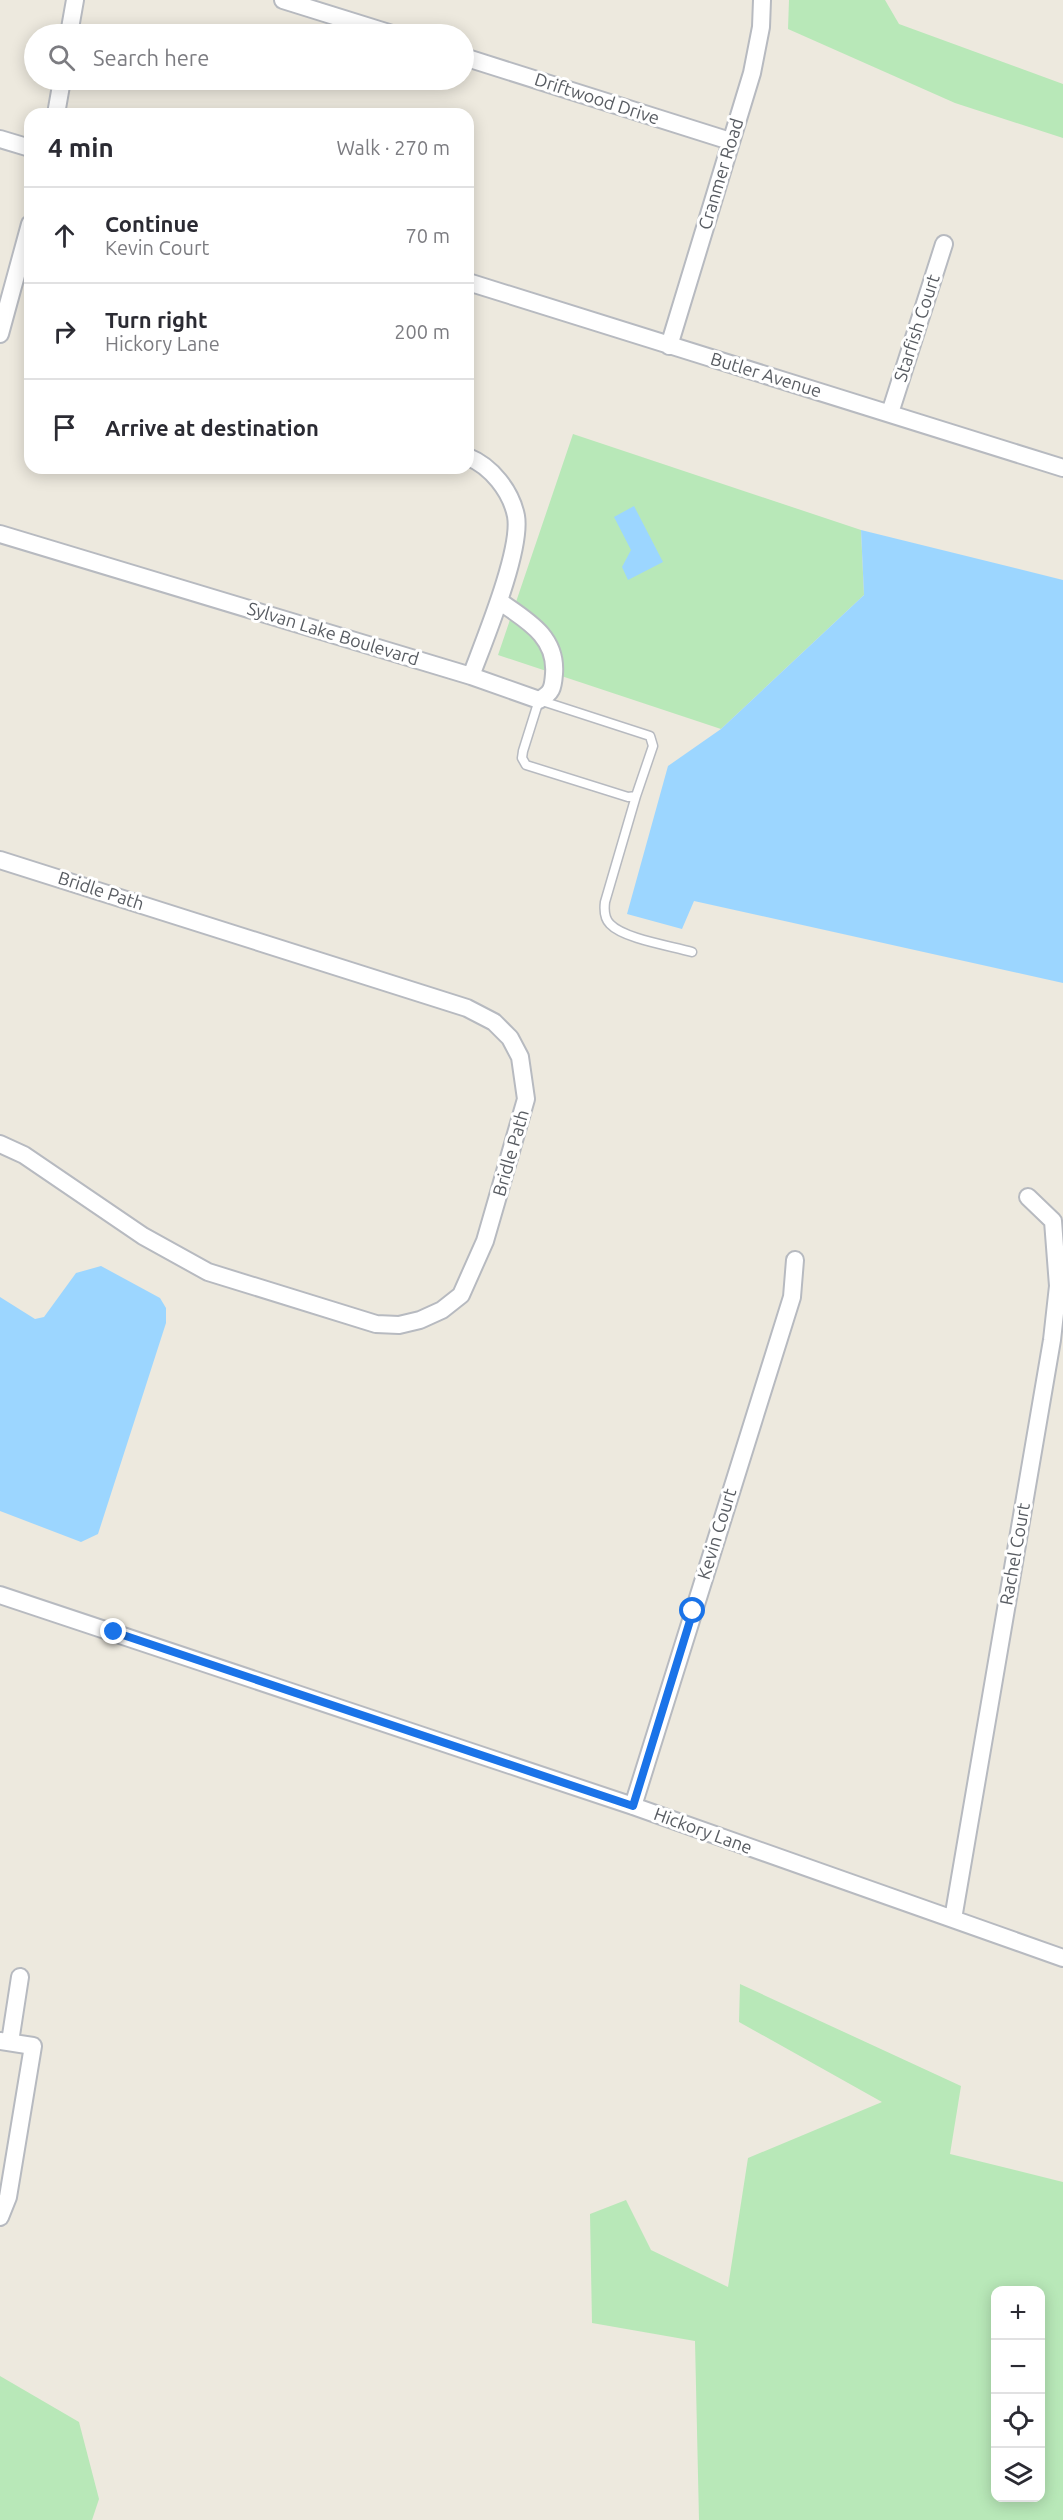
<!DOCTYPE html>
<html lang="en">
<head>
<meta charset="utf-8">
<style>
	body { margin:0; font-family:Ubuntu,sans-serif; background:#f2f2f3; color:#2b2b33 }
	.controls { position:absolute; right:18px; bottom:18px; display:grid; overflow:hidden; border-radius:12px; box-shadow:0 3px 15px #0003 }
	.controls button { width:54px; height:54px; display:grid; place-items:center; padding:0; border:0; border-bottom:2px solid #e1e1e2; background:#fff; color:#2b2b33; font:30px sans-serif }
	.stop { position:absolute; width:18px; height:18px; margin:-14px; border:4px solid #1a73e8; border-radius:50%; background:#fff }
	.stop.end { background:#1a73e8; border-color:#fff; box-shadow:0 2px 6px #0008 }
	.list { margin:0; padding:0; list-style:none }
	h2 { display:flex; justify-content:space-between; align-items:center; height:78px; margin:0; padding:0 24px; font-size:26px }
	h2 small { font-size:20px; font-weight:400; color:#7c7c81 }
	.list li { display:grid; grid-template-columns:39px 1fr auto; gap:18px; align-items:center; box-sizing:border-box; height:96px; padding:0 24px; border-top:2px solid #e1e1e2 }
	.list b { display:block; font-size:22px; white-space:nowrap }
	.list p { margin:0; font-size:20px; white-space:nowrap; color:#7c7c81 }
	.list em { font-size:20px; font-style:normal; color:#7c7c81 }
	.icon { flex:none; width:33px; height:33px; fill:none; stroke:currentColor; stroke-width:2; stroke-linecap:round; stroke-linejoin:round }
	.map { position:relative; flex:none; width:1063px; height:2520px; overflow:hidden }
	.search { position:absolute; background:#fff; box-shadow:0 3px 15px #0003; left:24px; top:24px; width:450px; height:66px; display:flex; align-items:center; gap:15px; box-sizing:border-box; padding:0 21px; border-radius:33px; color:#7c7c81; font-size:22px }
	.panel { position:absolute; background:#fff; box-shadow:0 3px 15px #0003; left:24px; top:108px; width:450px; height:366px; border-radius:18px }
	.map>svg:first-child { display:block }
</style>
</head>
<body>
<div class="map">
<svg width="1063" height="2520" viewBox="0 0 1063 2520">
	<rect width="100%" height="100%" fill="#ede9de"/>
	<!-- green -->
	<path fill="#b8e8b8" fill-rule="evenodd" d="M789,0H885L899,24L1063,84V138L955,103L788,29Z
		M573,434L861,530L864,595L721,729L498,655Z
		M740,1984L961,2086L950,2154L1063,2182V2520H699L695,2341L592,2323L590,2214L626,2200L651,2250L728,2287L748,2158L882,2102L739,2022ZM1040,2290V2498H996V2290Z
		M0,2376L79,2422L99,2499L92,2520H0Z"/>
	<!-- water -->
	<path fill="#9cd6ff" d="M634,506L663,562L628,580L622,567L631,550L614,517Z
		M861,530L1063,580V983L694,901L682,929L627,914L668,766L721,729L864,595Z
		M101,1266L160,1298L166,1308V1323L98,1534L81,1542L0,1511V1297L35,1319L44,1317L76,1273Z"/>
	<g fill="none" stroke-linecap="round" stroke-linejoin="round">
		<!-- service casing -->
		<g stroke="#b7bac0" stroke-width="11">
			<path id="service" d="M539,700L650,736L653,746L636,796L628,797L526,765L522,758L523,751Z
				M636,796L605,902C604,910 604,918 610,924C624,939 672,946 692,952"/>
		</g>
		<!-- minor casing -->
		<g stroke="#b7bac0" stroke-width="20">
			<path id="minor" d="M283,0L392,34
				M69,34L75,0
				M464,57L730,141
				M56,114L62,80
				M0,139L30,148
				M468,282L1063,468
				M0,334L30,224
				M669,346L752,73L761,27L762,0
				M890,413L944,244
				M468,457C491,466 511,491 516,516C522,550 484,641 471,676
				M0,534L471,676L539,700C552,693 553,688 554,674C557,636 526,620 499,601
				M0,860L467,1008L494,1022L510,1038L520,1057L526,1099L485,1241L461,1295L442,1310L420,1320L399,1325L376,1324L208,1272L143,1236L24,1155L0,1144
				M0,1595L633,1806L1063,1958
				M633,1806L792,1297L795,1260
				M953,1919L1052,1340L1058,1286L1053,1221L1028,1197
				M0,2041L33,2046L8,2197L0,2217
				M10,2042L20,1977"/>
		</g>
		<!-- service -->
		<use href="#service" stroke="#fff" stroke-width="8"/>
		<!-- minor -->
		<use href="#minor" stroke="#fff" stroke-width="16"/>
	</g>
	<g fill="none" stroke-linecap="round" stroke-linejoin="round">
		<!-- route -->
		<path stroke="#1a73e8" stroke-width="8" d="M114,1632L633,1806L693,1611"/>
	</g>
	<g text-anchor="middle" stroke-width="6" stroke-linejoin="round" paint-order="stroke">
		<!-- street labels -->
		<g font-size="18" fill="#585c62" stroke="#fff">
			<text transform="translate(597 99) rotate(18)" y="6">Driftwood Drive</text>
			<text transform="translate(721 174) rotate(-73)" y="6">Cranmer Road</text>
			<text transform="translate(917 328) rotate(-72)" y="6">Starfish Court</text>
			<text transform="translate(766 375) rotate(17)" y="6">Butler Avenue</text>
			<text transform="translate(333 634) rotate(17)" y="6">Sylvan Lake Boulevard</text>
			<text transform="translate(101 891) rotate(18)" y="6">Bridle Path</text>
			<text transform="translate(511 1153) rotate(-74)" y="6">Bridle Path</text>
			<text transform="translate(717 1534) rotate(-73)" y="6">Kevin Court</text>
			<text transform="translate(1015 1554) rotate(-80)" y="6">Rachel Court</text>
			<text transform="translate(703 1831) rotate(20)" y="6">Hickory Lane</text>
		</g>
	</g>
</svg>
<div class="controls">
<button>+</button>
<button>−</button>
<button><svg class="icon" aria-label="locate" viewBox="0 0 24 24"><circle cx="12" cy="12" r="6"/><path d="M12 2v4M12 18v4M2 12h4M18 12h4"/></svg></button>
<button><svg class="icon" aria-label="layers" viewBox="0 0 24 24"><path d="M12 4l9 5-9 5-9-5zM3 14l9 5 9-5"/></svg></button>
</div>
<div class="stop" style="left:693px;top:1611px"></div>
<div class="stop end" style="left:114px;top:1632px"></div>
<div class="search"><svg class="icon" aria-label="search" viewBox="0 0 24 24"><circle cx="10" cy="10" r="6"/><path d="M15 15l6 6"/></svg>Search here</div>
<section class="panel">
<h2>4 min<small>Walk · 270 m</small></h2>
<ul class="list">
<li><svg class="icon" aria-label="ahead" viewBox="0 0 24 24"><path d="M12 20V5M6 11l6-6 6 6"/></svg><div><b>Continue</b><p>Kevin Court</p></div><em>70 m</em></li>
<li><svg class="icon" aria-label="right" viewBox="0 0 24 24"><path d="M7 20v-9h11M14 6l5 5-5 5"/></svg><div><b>Turn right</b><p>Hickory Lane</p></div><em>200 m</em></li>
<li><svg class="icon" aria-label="arrive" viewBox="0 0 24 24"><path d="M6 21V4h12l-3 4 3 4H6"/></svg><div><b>Arrive at destination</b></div></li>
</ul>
</section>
</div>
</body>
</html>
